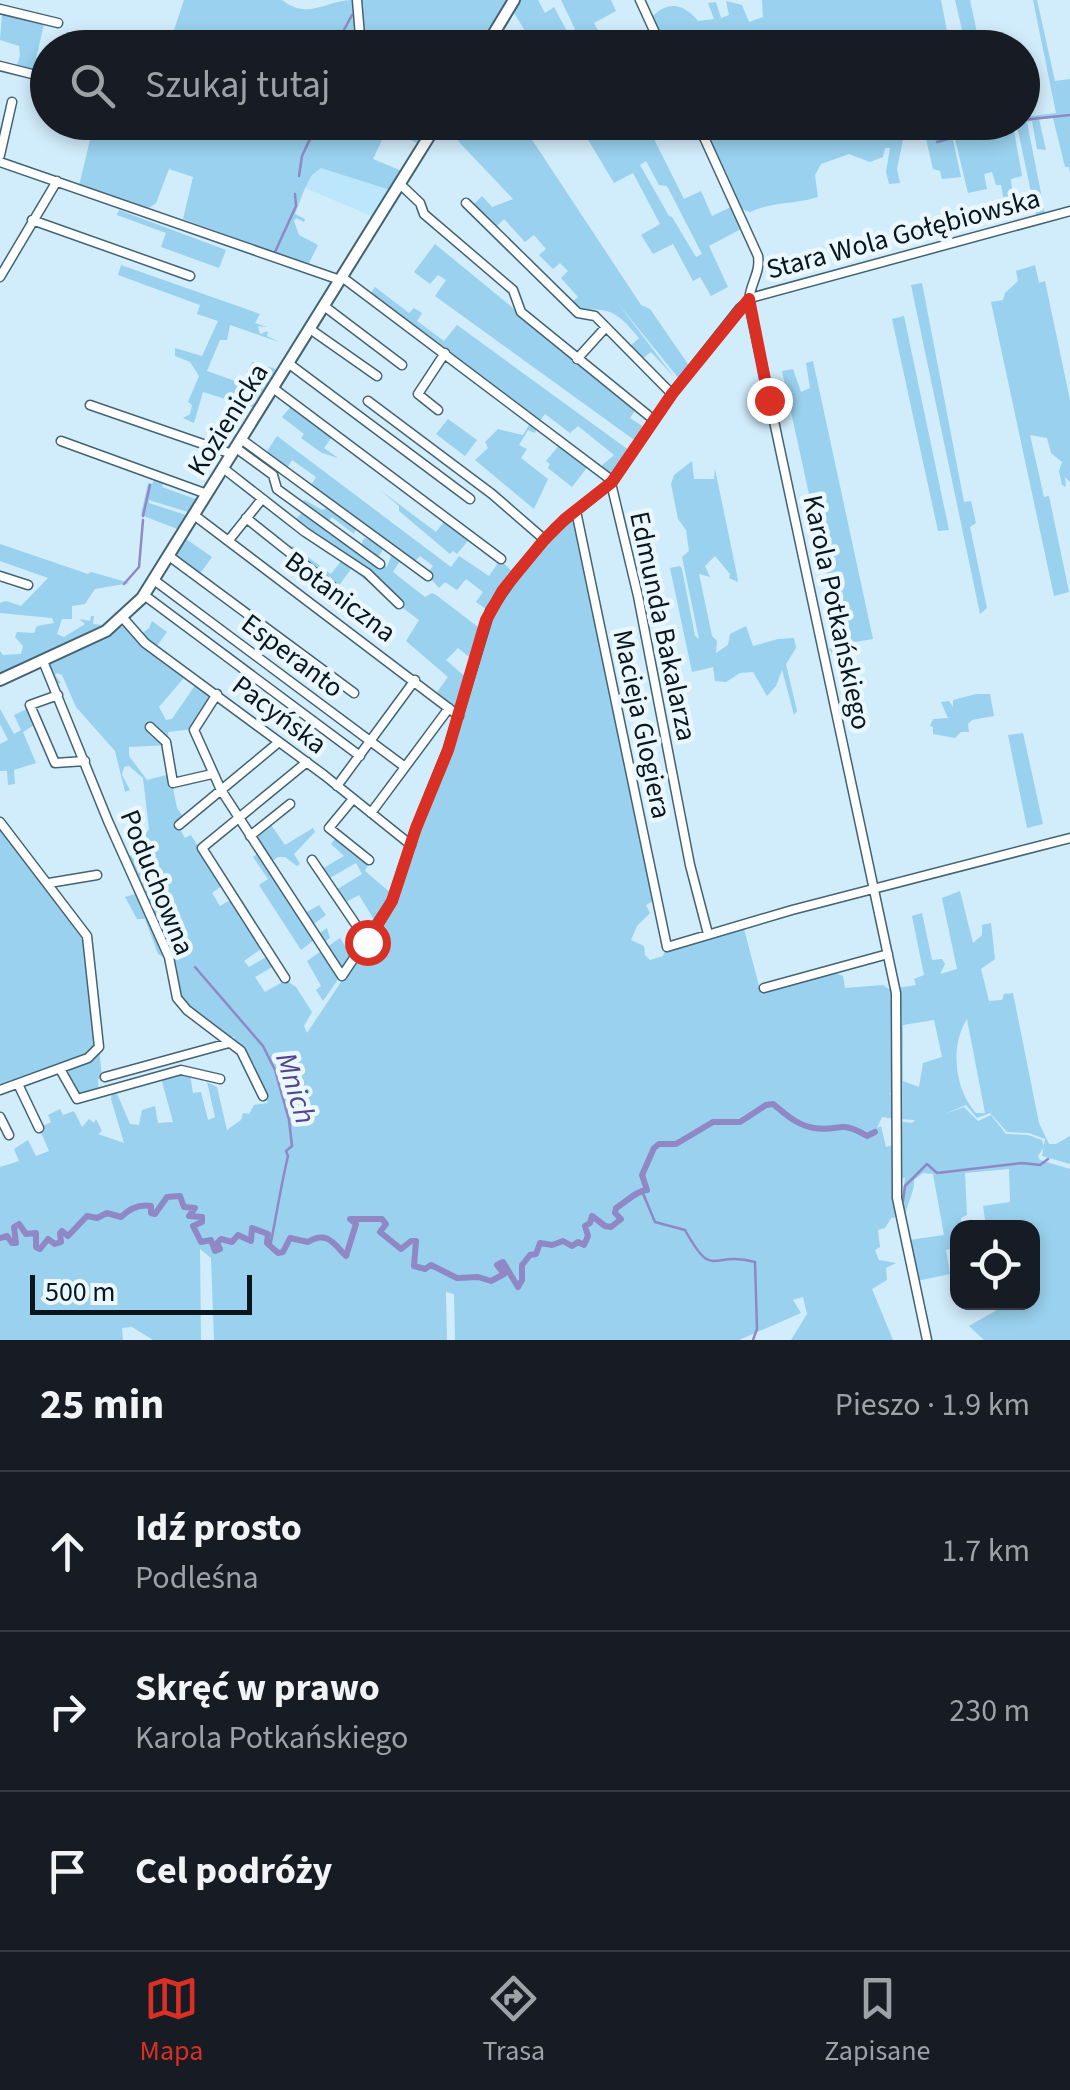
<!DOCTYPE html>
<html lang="pl">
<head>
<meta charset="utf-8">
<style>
	body { margin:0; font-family:"Source Sans 3",sans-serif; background:#20242c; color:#f1f3f6 }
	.controls { position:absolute; right:30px; bottom:30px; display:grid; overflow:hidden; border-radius:20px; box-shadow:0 5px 15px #0003 }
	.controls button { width:90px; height:90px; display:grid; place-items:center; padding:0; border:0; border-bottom:2px solid #363941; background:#171b24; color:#f1f3f6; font:50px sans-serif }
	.scale { position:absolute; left:30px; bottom:25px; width:222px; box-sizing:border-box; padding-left:10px; border:5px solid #0a161c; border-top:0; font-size:28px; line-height:35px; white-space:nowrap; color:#0a161c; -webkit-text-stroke:8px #eaf7ff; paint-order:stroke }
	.stop { position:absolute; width:30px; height:30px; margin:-22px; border:8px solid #d93025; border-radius:50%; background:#fff }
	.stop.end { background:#d93025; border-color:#fff; box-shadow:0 2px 10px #0008 }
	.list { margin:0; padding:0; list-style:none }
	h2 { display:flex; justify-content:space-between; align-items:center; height:130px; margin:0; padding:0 40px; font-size:42px }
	h2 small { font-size:32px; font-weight:400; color:#9ea1a6 }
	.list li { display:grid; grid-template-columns:65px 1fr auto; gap:30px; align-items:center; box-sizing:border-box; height:160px; padding:0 40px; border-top:2px solid #363941 }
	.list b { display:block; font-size:38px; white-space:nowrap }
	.list p { margin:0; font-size:32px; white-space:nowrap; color:#9ea1a6 }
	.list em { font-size:32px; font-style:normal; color:#9ea1a6 }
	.icon { flex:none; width:55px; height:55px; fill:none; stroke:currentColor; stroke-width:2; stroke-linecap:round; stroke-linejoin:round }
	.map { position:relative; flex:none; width:1070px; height:1340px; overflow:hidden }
	.search { position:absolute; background:#171b24; box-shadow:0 5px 15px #0003; left:30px; right:30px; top:30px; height:110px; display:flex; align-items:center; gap:25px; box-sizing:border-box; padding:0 35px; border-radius:55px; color:#9ea1a6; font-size:38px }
	.sheet { height:610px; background:#171b24 }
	nav { display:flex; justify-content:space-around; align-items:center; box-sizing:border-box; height:140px; border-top:2px solid #363941; background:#171b24; font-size:28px; color:#9ea1a6 }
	nav a { display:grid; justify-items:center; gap:5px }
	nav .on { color:#d93025 }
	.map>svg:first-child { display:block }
</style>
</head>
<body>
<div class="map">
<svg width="1070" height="1340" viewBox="0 0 1070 1340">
	<rect width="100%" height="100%" fill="#d1ecfb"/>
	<!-- built -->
	<path fill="#bce6fc" d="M319,165L391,191L374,217L305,188Z"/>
	<!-- green -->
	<path fill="#99d1ee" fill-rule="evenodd" d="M184,0H282C310,21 324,0 353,0L358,47L168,48Z
		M360,0H505L508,1L481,47L364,48Z
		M518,0H538L545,13L554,7L568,33L575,29L561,0H611L616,11L594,23L607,47H535L514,13L497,40L495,38Z
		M762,0H941L950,47H665L652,17C668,0 684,4 698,21L714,19L708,3L716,2L721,18L729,15L726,1L742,5L749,22L763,17Z
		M955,0H970L980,47H966Z
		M1033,0H1037L1055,81L1070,79V174L1069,167H1065L1053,118L1039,119L1046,150L1037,149L1032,121L1027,122L1045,214L1032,219L1036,215L1017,126L1013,125L1022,176L1011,179L1013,199L1004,201L1001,185H996L992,172L984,174L987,189L968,193L955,139L953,140L961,177L942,179L940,171L933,169L923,126L906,125L897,169L900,183L889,184L886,172L890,148H885L883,157L870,162L849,154L821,164L815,175L818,197C791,205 776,201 750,212L742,209L701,123L969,122L971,131L982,128V123L1022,122L1023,117L1056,113Z
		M2,14L44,24L33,71L16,68L20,56L19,46L0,40Z
		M94,123L137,138L142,123H435L421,145L382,126L373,135L382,140L373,159L402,171L390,190L321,168L312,175L305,188L295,214L305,219L304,222L296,218L294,221L299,235L318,245L308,265L183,219L193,177L169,169L156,203L149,208L79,186Z
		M462,123H490L500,134L513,123H521L641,305L650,309L690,367L680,380L616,301L674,377L651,352L641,360L629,347L639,338C631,329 623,318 612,313C596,306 587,314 570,304L578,297L561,278L568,271L560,263L553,269L539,255L546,249L534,235L525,242L504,219L495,228L471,207L482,196L492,207L513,199L458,141L467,129Z
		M578,123H646L684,199L701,191L712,216L733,206L743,228L709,246L728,287L711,296L700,277L693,281L673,244L653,254L641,235L660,224L633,173L614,183ZM646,161L659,185L667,186L702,254L696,257L672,217L669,216L640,165Z
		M119,210L226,250L219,268L161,247L166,233L117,215Z
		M435,244L636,409L630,418L642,426L637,442L435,296L446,280L438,275L430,284L414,272Z
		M121,265L260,314L255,323L267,327L258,326L260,334L268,331L267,336L279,342L230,325L227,340H220L207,371L258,389L262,381L246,375L252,362L276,369L255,408L203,392L194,423L183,418L190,414L192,405L188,402L199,376L190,362L175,356V348L202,356L218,321L197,314L200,305L118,275Z
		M1035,265L1039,283L1045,281L1070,400V482L1065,477L1066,487L1062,485L1059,471L1062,462L1051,453L1047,438L1030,435L1044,497L1049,496L1069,592L1054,596L991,302L1003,300L1005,293L1018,281L1016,271Z
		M922,283L964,502L971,501L976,523L970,527L987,608L980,614L911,285Z
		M375,287L409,313L414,308L422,313L417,321L444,341L457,325L630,451L613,478L599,468L614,455L578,426L570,433L545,414L539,422L369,296Z
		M904,316L949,530L938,531L892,319Z
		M813,361L873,639L848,643L850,648L832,653L829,649L842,644L782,371L793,369L801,392L810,388L806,363Z
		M293,404L334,434L324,448L338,458L322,453L301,438L304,434L282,417Z
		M448,419L477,440L465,456L436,434Z
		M532,420L538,425L535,433L528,430L519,445L527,449L521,458L548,479L534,509L475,460L488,448L485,442L498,429L523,435Z
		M277,436L451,567L459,556L489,576L500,560L513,572L489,611L476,602L483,592L466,579L457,590L445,582L439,588L427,574L433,566L420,556L413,563L310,487L316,477L292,460L287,468L300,478L266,453Z
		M561,443L589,465L572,487L548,468L550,464L546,461Z
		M692,461L694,479H714L715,469L737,575L738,582L729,578L730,574L715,556L705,566L710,577L699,574L712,636L717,641L716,653L728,645L730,634L746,626L753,646L778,639L794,638L796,648L786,664L797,711L794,715L782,670L776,686L767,696L753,672L740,673L726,682L715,681L713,667L692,672L670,568L680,566L682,569L695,636L699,639L682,557L689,551L686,530L678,519L671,484L674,475Z
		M155,478L164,481L162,487L198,500L191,513L149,500V503L189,516L180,530L141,515L148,483L152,484Z
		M380,490L436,532L446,519L471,537L457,554L453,551L450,554L399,511V506Z
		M305,500L322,510L330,507L349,524L357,525L354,534L332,517L327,523L360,548L364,538L376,541L383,549L377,560L387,567L392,554L400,561L393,572L425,597L432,593L436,595L482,630L473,660L458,648L446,660L462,674L468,676L458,712L435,695L448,677L406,641L419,620L351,569L337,588L287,548L293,546L331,574L342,560C336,551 327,540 317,533C307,527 303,530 296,519L304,511L302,501Z
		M575,515L655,900L646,905L650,913L637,926L631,940L644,946L645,955L650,960L663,956L666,948L743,925L759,986L766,992L833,972L843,976L845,988L883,985L895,993L894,1093H889L896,1096V1119L882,1117L877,1128L881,1126L886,1147L893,1145L898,1217L891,1218L885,1228L878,1230L880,1247L875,1250L879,1260L896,1263L886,1268L887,1280L872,1289L893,1340H791L807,1314L803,1297L793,1300L801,1313L739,1340H455L454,1294L446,1292L447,1340H214L211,1258L200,1249L201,1340H153L132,1327L122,1328L123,1340H0V1167L19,1161L14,1149L28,1140L36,1156L49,1151L39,1128L51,1122L48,1115L60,1109L63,1115L74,1111L82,1127L89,1119L94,1123L96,1119L102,1131L98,1134L124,1143L111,1099L112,1090L115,1089L130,1124L139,1125L142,1110L155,1106L158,1123L173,1122L161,1078L182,1072L190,1074L193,1093L201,1092L208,1120L215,1117L207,1082L217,1087L227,1130L241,1120L243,1113L249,1114L254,1105L268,1103L253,1072L232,1042L235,1037H226L183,1004L165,958L158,954L145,919H137L125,897L135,894L130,856L149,829L143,778L129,766L124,767L122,775L130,790L125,792L115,751L76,707L62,675L57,673L55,675L61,683L56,684L47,664L123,626L127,625L138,637L149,628L152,621L167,632L154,650L188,673L159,707L166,720L172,719L198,681L215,694L192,729L168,732L169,745L129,747V756L147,780L170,774L177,808L185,819L178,826L185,838L191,835L223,885L212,893L220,906L232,899L234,909L239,910L264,947L244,961L249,967L268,956L274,966L255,977L265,992L286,980L296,987L312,1012L304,1026L307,1033L394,902L495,606L545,542Z
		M186,539L212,557L199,575L175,556Z
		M0,544L88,574L91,572L130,583L95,589L85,604L72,606V619H62L57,634L64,637L85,624L79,619L90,621L91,616H94L93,624L103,625L0,675V651L3,655L21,654L23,646L15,637L17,632L34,633L37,626L54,623L52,618L0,613V603L6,601L21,606L48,578L0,561Z
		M976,694H990L994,716L972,720L968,724L969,732H961L955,738L933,734V727L930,726L933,719L948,718L941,702L949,701L953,707V700Z
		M29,708L36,724L23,732L36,763L14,770L15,784L8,785L7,771H0V744L8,740L0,724V709L14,734L21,730L14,715Z
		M1023,733L1043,824L1027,828L1008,735Z
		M0,820L88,934L102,1078L98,1079L99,1093L77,1099L60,1068L0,1089Z
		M269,822L285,845L313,828L315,832L294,854L300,864L297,866L285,857H278L268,864L302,915L319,905L326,915L312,925L318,934L327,928L330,938L319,947L314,940L301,950L259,885L268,879L253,857L262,851L253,836Z
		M337,837L369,863L365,871L392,894L376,923L359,895L344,903L336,890L362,874L356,863L328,879L322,869L344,856L331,844Z
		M960,891L973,943L982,935V925L991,923L995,959L981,969L989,1001L1002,1000L1004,994L1013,993L1039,1123L1049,1144H1056L1070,1136V1164L1042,1156L1045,1139L1029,1133L1007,1132L990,1113L977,1118L966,1105L944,1114L964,1107L978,1121L991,1115L1006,1134L1028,1135L1042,1140L1044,1147L1038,1156L1040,1160L1070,1169V1340H984L969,1326L1009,1303L1032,1302V1228L986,1227L983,1206L1010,1202L1009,1169L965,1173L967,1215L961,1218L962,1227L958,1228L957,1247L946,1250L950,1274L917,1281L909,1240L944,1235L933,1174L923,1173L914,1180C915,1194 904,1208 905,1221L901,1204L905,1178H898L899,1121L912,1123L915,1120L899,1119L898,988L916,985L914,979L924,975L912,916L922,913L932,960L942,959L945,964L940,974L957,969L942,898ZM967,1019L985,1113H976C954,1089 950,1045 967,1019ZM934,1020L942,1057L923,1063L919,1087L903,1081V1025Z
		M340,938L353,958L323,1001L316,990L321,986L307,961Z"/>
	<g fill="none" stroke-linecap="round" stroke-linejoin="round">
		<!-- stream -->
		<path stroke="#9088c4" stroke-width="2.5" d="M339,39L352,15
			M1022,120L1070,115
			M937,142L1011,122
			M299,176L302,156L318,122
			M275,252L296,206L295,194
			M143,516L150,485
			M124,584L139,567L143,520
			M195,967L263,1046L275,1070L289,1120L292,1146L286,1151L288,1156C280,1190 277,1212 271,1242H266
			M642,1191L655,1222L685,1230C714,1282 710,1250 755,1262L757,1329L753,1340
			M903,1201L905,1186L927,1164L937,1173L1022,1163L1040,1165L1048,1159"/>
		<!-- river -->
		<path stroke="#9088c4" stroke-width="6" d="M0,1238L7,1236L12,1243H16L14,1227L19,1224L26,1234L36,1233V1247L40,1249L48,1239L55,1244L61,1242L60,1233L62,1231L68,1236L87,1216L97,1218L107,1213L121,1217C129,1209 139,1204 151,1206V1213L155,1214L167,1197L180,1196L184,1207L195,1208L189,1216L202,1217V1222L193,1226L201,1242L211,1240L215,1251L220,1249L217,1243L221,1239L232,1242L238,1235L251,1241L252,1228L268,1234L267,1243L278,1253L283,1252L290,1238L308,1242C327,1230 334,1244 346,1256L356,1224L350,1219H382L386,1224L380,1232L401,1249L411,1241H416L414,1266L425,1269L431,1265L457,1278L478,1277L491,1281L504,1274L497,1265L503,1262L518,1287L522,1280V1265L530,1255L536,1254L540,1243L552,1245L563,1241L572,1246L578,1242L584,1245L588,1236L585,1226L590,1223L592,1216L605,1226L611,1227L621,1219L615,1213L616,1208C626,1202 636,1191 647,1190L642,1175L654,1148L659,1144H676L713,1122H740L766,1105L773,1104C786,1114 796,1125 814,1128C841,1132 839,1119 867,1136L875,1132"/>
		<!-- minor casing -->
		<g stroke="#446372" stroke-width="11">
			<path id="minor" d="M357,0L361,48
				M640,0L662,48
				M0,9L58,23
				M0,66L32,74
				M697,122L758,256C761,274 748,286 749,304L896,993L897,1198L927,1340
				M0,155L12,102
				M0,162L340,280
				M400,184L420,203L424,214L513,290L521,312L654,420
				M466,203L578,313L595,316L672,394
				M32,220L190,276
				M0,277L57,181
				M342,277L610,479L638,596L690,865L708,934
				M324,306L402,365
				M310,329L377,376
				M577,359L606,327
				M288,363L470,499
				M273,388L501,559
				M368,401L492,494L545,540
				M90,405L232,454
				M438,410L418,394L445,353
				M241,439L428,576
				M61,441L207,494
				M236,448L273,475L277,489L380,564
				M223,468L305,532L367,573L399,604
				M576,511L667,947L792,910L1070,838
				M194,515L459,716
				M246,518L358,607
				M229,540L262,499
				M169,556L354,693
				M0,576L28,585
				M154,580L405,767
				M144,595L360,756
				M123,618L145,643L324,775L411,845
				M43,661L108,821L169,957L177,998L187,1010L241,1051L263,1096
				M217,694L194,730L221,790L342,976L392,901L416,828L448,749L490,611L517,572L555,528L611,483L672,394L740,308L754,297L1070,211
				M58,695L30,705L55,763L85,761
				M150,727L166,742L173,783L212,774
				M337,786L415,680
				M353,799L329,828L369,860
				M371,813L449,708
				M0,822L87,936L99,1047L88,1058L0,1090
				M179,825L279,742
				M250,836L290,804
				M312,860L367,941
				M49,883L97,875
				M285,978L202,848L307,762
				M764,988L888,954
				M60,1069L77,1099L181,1070L220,1079
				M105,1077L229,1043
				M18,1084L39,1128
				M0,1117L9,1135"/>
		</g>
		<!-- major casing -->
		<g stroke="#446372" stroke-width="14">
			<path id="major" d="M485,48L514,0
				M0,680L106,631L142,598L438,122"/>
		</g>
		<!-- minor -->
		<use href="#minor" stroke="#fff" stroke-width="8"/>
		<!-- major -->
		<use href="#major" stroke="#fff" stroke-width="10"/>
	</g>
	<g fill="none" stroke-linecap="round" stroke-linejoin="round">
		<!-- route -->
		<path stroke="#d93025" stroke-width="12" d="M367,942L392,901L416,828L448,750L486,620L503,590L544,540L565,519L612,482L672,394L749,299L769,400"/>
	</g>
	<g text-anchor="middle" stroke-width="9" stroke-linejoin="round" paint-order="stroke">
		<!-- street labels -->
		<g font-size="28" fill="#0a161c" stroke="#eaf7ff">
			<text transform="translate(903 233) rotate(-15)" y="10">Stara Wola Gołębiowska</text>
			<text transform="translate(227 419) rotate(-58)" y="10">Kozienicka</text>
			<text transform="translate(341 596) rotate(37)" y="10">Botaniczna</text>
			<text transform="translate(838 612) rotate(78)" y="10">Karola Potkańskiego</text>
			<text transform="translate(664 626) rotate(78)" y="10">Edmunda Bakalarza</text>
			<text transform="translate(293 655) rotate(37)" y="10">Esperanto</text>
			<text transform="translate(280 714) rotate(37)" y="10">Pacyńska</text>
			<text transform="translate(643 724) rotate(78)" y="10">Macieja Glogiera</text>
			<text transform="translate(158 882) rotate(68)" y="10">Poduchowna</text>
		</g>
		<!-- water labels -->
		<g font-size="30" font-style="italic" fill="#53448e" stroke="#eaf7ff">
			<text transform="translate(296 1088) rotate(73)" y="10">Mnich</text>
		</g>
	</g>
</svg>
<div class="controls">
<button><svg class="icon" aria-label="locate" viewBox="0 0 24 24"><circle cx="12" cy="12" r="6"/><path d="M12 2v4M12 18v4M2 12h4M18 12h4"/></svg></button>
</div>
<div class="scale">500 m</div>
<div class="stop" style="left:367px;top:942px"></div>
<div class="stop end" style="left:769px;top:400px"></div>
<div class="search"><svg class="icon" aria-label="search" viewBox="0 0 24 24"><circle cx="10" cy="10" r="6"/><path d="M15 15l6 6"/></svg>Szukaj tutaj</div>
</div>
<section class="sheet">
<h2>25 min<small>Pieszo · 1.9 km</small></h2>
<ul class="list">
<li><svg class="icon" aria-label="ahead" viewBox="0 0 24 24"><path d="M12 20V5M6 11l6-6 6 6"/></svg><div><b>Idź prosto</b><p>Podleśna</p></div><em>1.7 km</em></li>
<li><svg class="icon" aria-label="right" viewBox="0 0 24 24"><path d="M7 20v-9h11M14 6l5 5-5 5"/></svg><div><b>Skręć w prawo</b><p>Karola Potkańskiego</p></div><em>230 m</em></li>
<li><svg class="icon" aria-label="arrive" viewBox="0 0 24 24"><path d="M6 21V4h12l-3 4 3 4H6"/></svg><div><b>Cel podróży</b></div></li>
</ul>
</section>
<nav>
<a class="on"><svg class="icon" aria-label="map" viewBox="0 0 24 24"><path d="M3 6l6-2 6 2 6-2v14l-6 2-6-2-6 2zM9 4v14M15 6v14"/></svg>Mapa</a>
<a><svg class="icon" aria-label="directions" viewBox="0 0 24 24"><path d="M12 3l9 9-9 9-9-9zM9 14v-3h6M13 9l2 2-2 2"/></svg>Trasa</a>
<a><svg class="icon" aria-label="saved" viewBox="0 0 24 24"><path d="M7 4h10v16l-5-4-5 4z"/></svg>Zapisane</a>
</nav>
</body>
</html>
